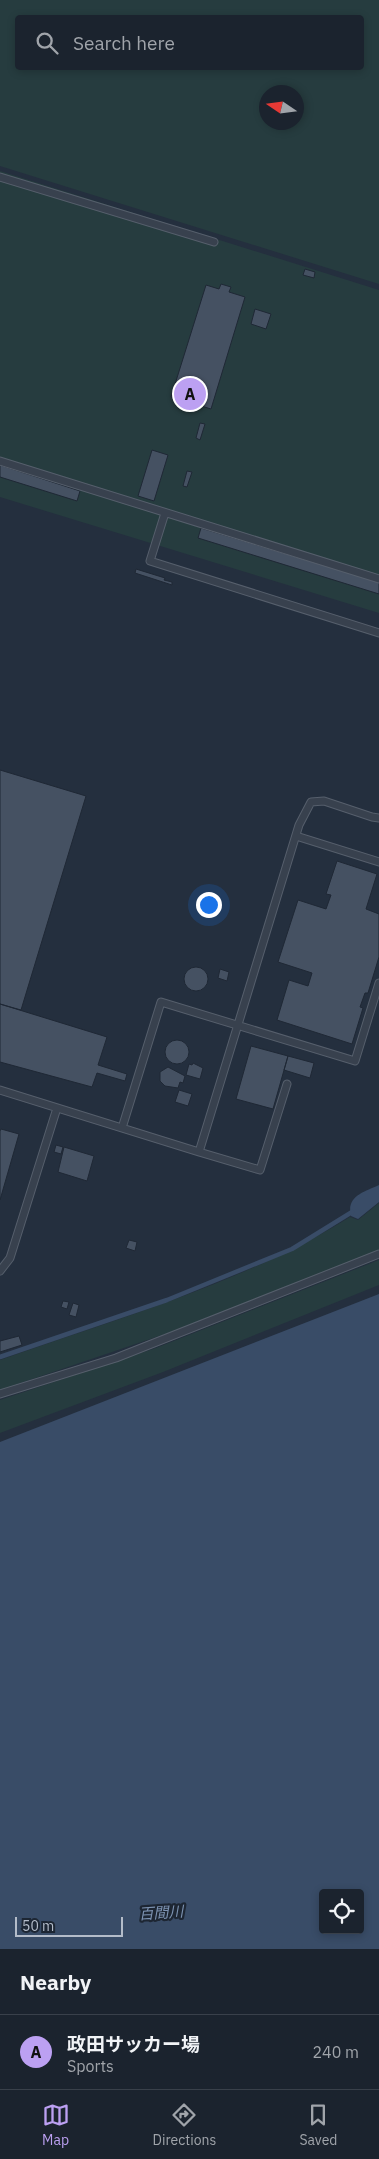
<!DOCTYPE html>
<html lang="en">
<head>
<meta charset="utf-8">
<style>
	body { margin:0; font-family:"IBM Plex Sans","Noto Sans JP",sans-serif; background:#282f3a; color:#f1f3f6 }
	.controls { position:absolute; right:15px; bottom:15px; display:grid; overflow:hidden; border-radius:5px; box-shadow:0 2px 8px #0003 }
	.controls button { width:45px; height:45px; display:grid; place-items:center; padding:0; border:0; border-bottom:1px solid #39404a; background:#1b232e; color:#f1f3f6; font:25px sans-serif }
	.compass { position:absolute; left:259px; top:85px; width:45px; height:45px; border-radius:50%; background:#1b232e; box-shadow:0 2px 8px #0003; rotate:283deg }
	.scale { position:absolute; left:15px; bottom:12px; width:108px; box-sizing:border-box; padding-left:5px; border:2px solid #b4bcc9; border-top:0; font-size:14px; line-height:18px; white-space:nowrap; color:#b4bcc9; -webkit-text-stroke:4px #1d2633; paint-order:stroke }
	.you { position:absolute; left:208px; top:904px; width:18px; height:18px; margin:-12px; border:4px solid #fff; border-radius:50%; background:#1a73e8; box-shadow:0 0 0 8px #1a73e833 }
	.badge { display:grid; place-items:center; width:32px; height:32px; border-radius:50%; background:#bca0f2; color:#111; font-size:16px; font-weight:700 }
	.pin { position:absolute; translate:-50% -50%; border:2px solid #fff; box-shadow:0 1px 5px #0006 }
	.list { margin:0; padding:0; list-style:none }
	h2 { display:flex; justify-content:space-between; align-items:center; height:65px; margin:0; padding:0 20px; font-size:21px }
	h2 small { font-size:16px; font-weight:400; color:#a0a4aa }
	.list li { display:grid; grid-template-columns:32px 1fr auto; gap:15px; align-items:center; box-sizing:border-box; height:75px; padding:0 20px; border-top:1px solid #39404a }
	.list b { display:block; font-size:19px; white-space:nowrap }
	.list p { margin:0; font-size:16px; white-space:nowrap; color:#a0a4aa }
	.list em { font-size:16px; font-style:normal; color:#a0a4aa }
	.icon { flex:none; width:28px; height:28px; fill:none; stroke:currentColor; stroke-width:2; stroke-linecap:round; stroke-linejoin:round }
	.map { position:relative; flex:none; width:379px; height:1949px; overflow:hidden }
	.search { position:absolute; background:#1b232e; box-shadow:0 2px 8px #0003; left:15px; right:15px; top:15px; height:55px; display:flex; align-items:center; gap:12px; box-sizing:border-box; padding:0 18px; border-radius:5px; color:#a0a4aa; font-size:19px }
	.sheet { height:140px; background:#1b232e }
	nav { display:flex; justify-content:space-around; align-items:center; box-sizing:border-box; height:70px; border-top:1px solid #39404a; background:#1b232e; font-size:14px; color:#a0a4aa }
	nav a { display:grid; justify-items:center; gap:2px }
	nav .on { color:#bca0f2 }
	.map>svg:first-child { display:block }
</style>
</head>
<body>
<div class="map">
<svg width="379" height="1949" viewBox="0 0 379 1949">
	<rect width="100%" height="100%" fill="#242f3e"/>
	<!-- green -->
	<path fill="#263c3f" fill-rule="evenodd" d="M0,0H379V284L0,166ZM18,18H362V68H18ZM266,92H296V122H266Z
		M0,171L379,290V613L0,497Z
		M379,1203V1250L168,1333L0,1390V1360C118,1318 244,1283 350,1217L358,1220Z
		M379,1260V1285L163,1372L0,1433V1400L156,1348Z"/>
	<!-- water -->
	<path fill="#394c67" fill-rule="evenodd" d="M379,1185V1202L358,1219L351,1216C346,1196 364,1192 379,1185Z
		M379,1294V1949H0V1442ZM323,1893H360V1930H323Z"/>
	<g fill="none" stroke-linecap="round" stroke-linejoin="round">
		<!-- stream -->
		<path stroke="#394c67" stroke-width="4.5" d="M0,1357L167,1300L292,1249L352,1212"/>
	</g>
	<!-- building -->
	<path fill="#455162" stroke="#1f2835" d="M305,269L315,272L314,278L303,275Z
		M221,284L231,287L229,292L245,297L211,409L198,405L196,411L182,407L184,401L171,397L206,285L219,289Z
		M255,309L271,314L266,329L251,324Z
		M200,423L205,424L200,440L196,438Z
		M152,450L168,455L154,501L138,496Z
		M0,465L80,491L77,501L0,477Z
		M187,471L192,472L187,487L183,486Z
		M201,528L379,582V594L198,538Z
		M136,569L165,578L164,580L172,582V585L135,573Z
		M0,770L86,796L21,1010L0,1004Z
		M337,861L377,874L366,909L379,914V957L368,993H365L360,1007L363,1008L352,1044L277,1020L289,980L308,986L312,973L278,962L298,900L326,909L331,895L326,894Z
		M184 979a12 12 0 1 1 24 0a12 12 0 1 1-24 0Z
		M220,969L229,972L227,981L218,978Z
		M0,1004L107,1037L98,1065L127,1074L125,1081L97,1073L92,1087L0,1062Z
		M165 1052a12 12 0 1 1 24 0a12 12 0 1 1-24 0Z
		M251,1046L288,1056L273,1109L236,1099Z
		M288,1056L314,1063L310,1078L284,1070Z
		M193,1063L203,1068L200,1079L186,1075L189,1064L192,1065Z
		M168,1067L185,1076L183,1083L180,1082L178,1088L165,1086L160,1081V1072Z
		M179,1090L192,1094L188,1106L175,1102Z
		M1,1129L19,1134L0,1200V1131Z
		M56,1145L63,1147L61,1154L54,1152Z
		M64,1147L94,1156L87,1181L58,1172Z
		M129,1240L137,1242L135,1251L126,1248Z
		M63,1301L69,1302L67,1309L61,1307Z
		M73,1303L79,1305L76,1317L69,1315Z
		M19,1336L22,1345L0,1352V1341Z"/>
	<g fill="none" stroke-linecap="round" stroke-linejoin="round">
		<!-- service casing -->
		<g stroke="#565f6c" stroke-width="9">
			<path id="service" d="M0,177L214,242
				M0,461L379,579
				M165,513L150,561L379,633
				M296,836L379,862
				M0,1090L199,1152L299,825L311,802L324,801L372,817L379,818
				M122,1128L161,1002L355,1061L379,983
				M199,1152L260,1170L287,1084
				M0,1271L10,1258L57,1108
				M0,1394L116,1358L379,1254"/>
		</g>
		<!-- service -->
		<use href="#service" stroke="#38414e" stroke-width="7"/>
	</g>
	<g text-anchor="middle" stroke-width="4.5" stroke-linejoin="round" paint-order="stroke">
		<!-- water labels -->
		<g font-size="15" font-style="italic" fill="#7c92b1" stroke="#1d2633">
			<text transform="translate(161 1913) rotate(-4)" y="5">百間川</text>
		</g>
	</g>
</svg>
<div class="controls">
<button><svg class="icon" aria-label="locate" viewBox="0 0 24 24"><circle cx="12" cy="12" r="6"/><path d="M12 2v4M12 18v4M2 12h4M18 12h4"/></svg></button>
</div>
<svg class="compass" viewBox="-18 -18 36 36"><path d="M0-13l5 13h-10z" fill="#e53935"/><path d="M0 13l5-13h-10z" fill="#a0a4aa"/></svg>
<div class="scale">50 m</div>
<div class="you"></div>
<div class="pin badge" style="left:190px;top:394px">A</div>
<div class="search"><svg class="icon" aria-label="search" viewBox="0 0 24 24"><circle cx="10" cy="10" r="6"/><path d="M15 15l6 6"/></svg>Search here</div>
</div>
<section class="sheet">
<h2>Nearby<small></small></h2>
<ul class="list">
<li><span class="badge">A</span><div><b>政田サッカー場</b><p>Sports</p></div><em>240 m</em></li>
</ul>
</section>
<nav>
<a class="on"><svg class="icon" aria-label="map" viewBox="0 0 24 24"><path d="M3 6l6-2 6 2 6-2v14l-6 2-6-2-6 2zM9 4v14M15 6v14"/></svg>Map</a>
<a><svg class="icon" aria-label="directions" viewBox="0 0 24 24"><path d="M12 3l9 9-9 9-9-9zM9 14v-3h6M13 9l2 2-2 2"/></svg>Directions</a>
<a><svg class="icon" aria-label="saved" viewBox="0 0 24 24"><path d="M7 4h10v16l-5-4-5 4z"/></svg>Saved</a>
</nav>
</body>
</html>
